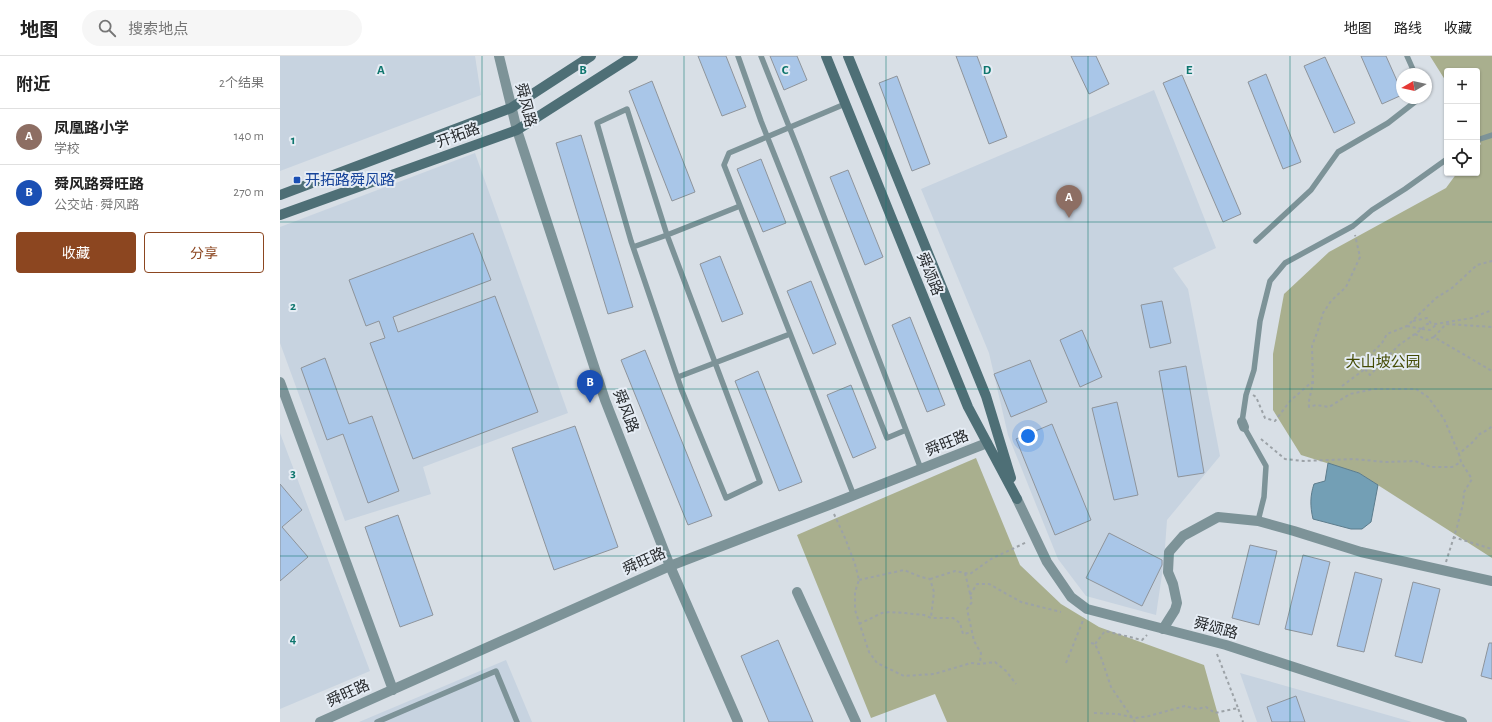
<!DOCTYPE html>
<html lang="zh">
<head>
<meta charset="utf-8">
<style>
	body { margin:0; font-family:"Alegreya Sans","Noto Sans SC",sans-serif; background:#f6f6f6; color:#222 }
	.controls { position:absolute; right:12px; top:12px; display:grid; overflow:hidden; border-radius:4px; box-shadow:0 1px 3px #0004 }
	.controls button { width:36px; height:36px; display:grid; place-items:center; padding:0; border:0; border-bottom:1px solid #e0e0e0; background:#fff; color:#222; font:20px sans-serif }
	.compass { position:absolute; left:1116px; top:12px; width:36px; height:36px; border-radius:50%; background:#fff; box-shadow:0 1px 3px #0004; rotate:261deg }
	.you { position:absolute; left:748px; top:380px; width:14px; height:14px; margin:-10px; border:3px solid #fff; border-radius:50%; background:#1a73e8; box-shadow:0 0 0 6px #1a73e833 }
	.badge { display:grid; place-items:center; width:26px; height:26px; border-radius:50%; background:#8c4620; color:#fff; font-size:13px; font-weight:700 }
	.pin { position:absolute; translate:-50% -33px; filter:drop-shadow(0 1px 2px #0008) }
	.pin::after { content:''; position:absolute; top:21px; width:14px; height:12px; background:inherit; clip-path:polygon(0 0,100% 0,50% 100%) }
	.list { margin:0; padding:0; list-style:none }
	h2 { display:flex; justify-content:space-between; align-items:center; height:52px; margin:0; padding:0 16px; font-size:17px }
	h2 small { font-size:13px; font-weight:400; color:#767676 }
	.list li { display:grid; grid-template-columns:26px 1fr auto; gap:12px; align-items:center; box-sizing:border-box; height:56px; padding:0 16px; border-top:1px solid #e0e0e0 }
	.list b { display:block; font-size:15px; white-space:nowrap }
	.list p { margin:0; font-size:13px; white-space:nowrap; color:#767676 }
	.list em { font-size:13px; font-style:normal; color:#767676 }
	.actions { display:flex; gap:8px; padding:12px 16px }
	.actions a { flex:1; padding:9px 0; border:1px solid #8c4620; border-radius:4px; text-align:center; font-size:14px; color:#8c4620 }
	.actions .main { background:#8c4620; color:#fff }
	.icon { flex:none; width:22px; height:22px; fill:none; stroke:currentColor; stroke-width:2; stroke-linecap:round; stroke-linejoin:round }
	.map { position:relative; flex:none; width:1212px; height:666px; overflow:hidden }
	header { display:flex; align-items:center; gap:24px; box-sizing:border-box; height:56px; padding:0 20px; background:#fff; border-bottom:1px solid #e0e0e0 }
	header strong { font-size:19px }
	nav { display:flex; gap:22px; margin-inline-start:auto; font-size:14px }
	.search { width:280px; height:36px; background:#f6f6f6; display:flex; align-items:center; gap:10px; box-sizing:border-box; padding:0 14px; border-radius:22px; color:#767676; font-size:15px }
	main { display:flex }
	aside { flex:1; background:#fff }
	.map>svg:first-child { display:block }
</style>
</head>
<body>
<header>
<strong>地图</strong>
<div class="search"><svg class="icon" aria-label="search" viewBox="0 0 24 24"><circle cx="10" cy="10" r="6"/><path d="M15 15l6 6"/></svg>搜索地点</div>
<nav><a>地图</a><a>路线</a><a>收藏</a></nav>
</header>
<main>
<aside>
<h2>附近<small>2个结果</small></h2>
<ul class="list">
<li><span class="badge" style="background:#8d6e63">A</span><div><b>凤凰路小学</b><p>学校</p></div><em>140 m</em></li>
<li><span class="badge" style="background:#1a4fb4">B</span><div><b>舜风路舜旺路</b><p>公交站 · 舜风路</p></div><em>270 m</em></li>
</ul>
<div class="actions"><a class="main">收藏</a><a>分享</a></div>
</aside>
<div class="map">
<svg width="1212" height="666" viewBox="0 0 1212 666">
	<rect width="100%" height="100%" fill="#d8dfe6"/>
	<!-- built -->
	<path fill="#c7d3e0" d="M0,0H195L201,39L0,115Z
		M874,34L936,192L893,212L908,233L940,400L887,464L884,505L876,559L806,540L778,503L728,379L709,297L641,133Z
		M195,97L288,357L143,411L151,438L65,465L0,287V171Z
		M0,377L90,615L0,653Z
		M226,604L252,666H79Z
		M960,617L1132,666H977Z"/>
	<!-- green -->
	<path fill="#a9af8e" d="M1150,0H1212V502L1079,417L1021,399L993,354V298L1004,238L1049,196L1166,132L1177,117H1197V92L1201,88L1197,81V15H1167V27Z
		M696,402L740,509L781,548L819,571L924,609L940,666H667L655,638L591,662L517,479Z"/>
	<!-- water -->
	<path fill="#739fb5" stroke="#5c7c8c" d="M1048,407L1079,417L1098,429L1091,466L1082,473H1071L1033,463C1030,450 1030,440 1034,428L1045,425Z"/>
	<!-- building -->
	<path fill="#a9c6e8" stroke="#8e949b" d="M418,0H446L466,51L442,60Z
		M490,0H517L527,24L504,34Z
		M676,0H697L727,81L709,88Z
		M791,0H816L829,28L809,38Z
		M1081,0H1106L1122,36V39L1102,48Z
		M1045,1L1075,67L1054,77L1024,10Z
		M986,18L1021,106L1003,113L968,26Z
		M902,19L961,158L943,166L883,27Z
		M617,20L650,108L632,115L599,27Z
		M372,25L415,136L392,145L349,35Z
		M301,79L353,251L328,258L276,87Z
		M481,103L506,167L483,176L457,113Z
		M568,114L603,201L585,209L550,121Z
		M193,177L211,224L113,261L118,276L215,240L258,356L133,403L90,287L105,282L99,265L86,270L69,224Z
		M440,200L463,258L442,266L420,208Z
		M531,225L556,288L533,298L507,235Z
		M882,245L891,287L870,292L861,249Z
		M630,261L665,349L647,356L612,269Z
		M802,274L822,321L800,331L780,284Z
		M365,294L432,460L408,469L341,304Z
		M45,302L69,368L92,360L119,435L88,447L63,378L47,384L21,312Z
		M750,304L767,346L731,361L714,318Z
		M906,310L924,417L898,421L879,315Z
		M478,315L522,426L499,435L455,325Z
		M571,329L596,392L573,402L547,339Z
		M837,346L858,439L834,444L812,352Z
		M772,368L811,464L775,479L736,383Z
		M295,370L338,491L274,514L232,392Z
		M0,428L22,454L2,471L28,501L0,525Z
		M118,459L153,559L120,571L85,471Z
		M829,477L882,504V509L862,550L806,522Z
		M970,489L997,495L979,569L952,562Z
		M1023,499L1050,506L1032,579L1005,573Z
		M1075,516L1102,523L1084,596L1057,590Z
		M1133,526L1160,533L1142,607L1115,600Z
		M498,584L533,666H489L461,600Z
		M1209,587H1212V623L1201,620Z
		M1016,640L1025,666H992L987,651Z"/>
	<g fill="none" stroke-linecap="round" stroke-linejoin="round">
		<!-- path -->
		<path stroke="#9ca2a7" stroke-width="2" stroke-dasharray="3 3" stroke-linecap="butt" d="M1133,265L1147,262L1151,267L1156,268L1192,262L1212,254
			M1142,273L1150,274L1157,268
			M1142,273L1147,268L1151,267
			M1135,278L1147,284L1154,281L1212,315
			M1154,281L1166,268L1212,271
			M1085,313L1090,319L1119,289L1142,273L1127,270
			M1033,328L1032,290L1038,274L1043,257L1051,245L1066,231L1080,201L1075,179
			M1062,330L1085,313L1092,297L1102,287L1107,278L1127,270L1156,242L1172,232L1197,209L1212,205
			M973,339L976,341L985,362L995,365L1010,345L1032,326C1033,335 1028,341 1029,351L1036,349L1049,351L1070,338L1094,333H1136L1148,341L1164,363L1179,398
			M981,383L1005,403L1023,405L1074,403L1105,406L1135,405L1151,411H1172L1181,406
			M554,458L565,482L575,508L579,524L575,536V554L589,596L597,607L624,620L654,618L691,607L700,608L715,606L726,615L736,628
			M1173,481L1212,493
			M1166,506L1177,471L1183,448L1184,436L1192,423L1181,406L1179,398L1195,384L1198,379L1209,373L1212,370
			M685,517L692,546L687,553L694,585L701,597L700,607
			M650,523L675,515L690,518L711,503L747,486
			M579,524L624,514L641,521L650,523L654,536L651,561
			M690,539L697,528H709L741,546L781,556
			M579,568L602,557L610,556L624,557L644,559L651,562H673L680,567L683,578L693,576
			M811,587L815,588L822,604L831,631L855,666
			M815,588L825,575L862,584L867,579
			M937,598L958,652
			M786,607L804,562
			M814,657L838,658L855,662L869,660L905,650L917,653L926,651L935,657L958,652L963,666"/>
		<!-- service -->
		<path stroke="#7d9398" stroke-width="5.5" d="M458,0L481,65L607,382L626,374
			M481,0L518,93L641,413
			M1127,0L1135,18
			M565,48L449,97L444,109L574,440
			M347,53L387,179L480,426L446,442L402,335L351,185L317,67Z
			M1197,84L1212,79
			M976,185L1031,134L1058,96L1108,67L1140,42
			M353,191L387,179L460,150
			M398,321L510,278
			M962,366L966,339L974,314L980,265L990,225L1005,207L1073,170L1092,154L1125,133L1167,103
			M964,371L986,410L984,441L978,465
			M97,666L216,615L237,666"/>
		<!-- minor -->
		<path stroke="#7d9398" stroke-width="10" d="M0,326L113,634
			M962,366L964,371
			M517,536L576,666
			M883,573L895,554L897,547L893,528L888,516L889,496L903,480L938,461L978,465L1014,475L1081,496L1212,525
			M40,666L390,510L549,449L707,387"/>
		<!-- tertiary -->
		<path stroke="#7d9398" stroke-width="10" d="M219,0L237,74L325,344L390,510L458,666
			M737,443L767,506L791,541L807,553L946,589L1182,666"/>
		<!-- secondary -->
		<path stroke="#4e6f76" stroke-width="10" d="M546,0L688,351L737,443
			M568,0L706,340L731,422
			M0,139L231,52L311,0
			M0,159L237,74L353,0"/>
	</g>
	<!-- grid -->
	<path fill="none" stroke="#0f766e" stroke-width="1" stroke-opacity="0.55" d="M202,0V666M404,0V666M606,0V666M808,0V666M1010,0V666M0,166H1212M0,333H1212M0,500H1212"/>
	<!-- markers -->
	<rect fill="#1a4fb4" stroke="#e5ecf4" stroke-width="1.5" x="13" y="120" width="8" height="8" rx="2"/>
	<g text-anchor="middle" stroke-width="4" stroke-linejoin="round" paint-order="stroke">
		<!-- street labels -->
		<g font-size="15" fill="#272a2d" stroke="#e5ecf4">
			<text transform="translate(246 49) rotate(76)" y="5">舜风路</text>
			<text transform="translate(178 79) rotate(-20)" y="5">开拓路</text>
			<text transform="translate(650 218) rotate(68)" y="5">舜颂路</text>
			<text transform="translate(346 355) rotate(69)" y="5">舜风路</text>
			<text transform="translate(667 387) rotate(-22)" y="5">舜旺路</text>
			<text transform="translate(364 505) rotate(-24)" y="5">舜旺路</text>
			<text transform="translate(936 572) rotate(15)" y="5">舜颂路</text>
			<text transform="translate(68 637) rotate(-24)" y="5">舜旺路</text>
		</g>
		<!-- transit labels -->
		<g font-size="15" fill="#164399" stroke="#e5ecf4" text-anchor="start">
			<text x="25" y="129">开拓路舜风路</text>
		</g>
		<!-- park labels -->
		<g font-size="15" fill="#444b04" stroke="#e5ecf4">
			<text x="1103" y="311">大山坡公园</text>
		</g>
	</g>
	<g font-size="13" text-anchor="middle" font-weight="bold" fill="#0f766e" stroke="#e5ecf4" stroke-width="4" stroke-linejoin="round" paint-order="stroke">
		<text x="101" y="18">A</text>
		<text x="303" y="18">B</text>
		<text x="505" y="18">C</text>
		<text x="707" y="18">D</text>
		<text x="909" y="18">E</text>
		<text x="13" y="88">1</text>
		<text x="13" y="254">2</text>
		<text x="13" y="421">3</text>
		<text x="13" y="587">4</text>
	</g>
</svg>
<div class="controls">
<button>+</button>
<button>−</button>
<button><svg class="icon" aria-label="locate" viewBox="0 0 24 24"><circle cx="12" cy="12" r="6"/><path d="M12 2v4M12 18v4M2 12h4M18 12h4"/></svg></button>
</div>
<svg class="compass" viewBox="-18 -18 36 36"><path d="M0-13l5 13h-10z" fill="#e53935"/><path d="M0 13l5-13h-10z" fill="#767676"/></svg>
<div class="you"></div>
<div class="pin badge" style="left:789px;top:162px;background:#8d6e63">A</div>
<div class="pin badge" style="left:310px;top:347px;background:#1a4fb4">B</div>
</div>
</main>
</body>
</html>
